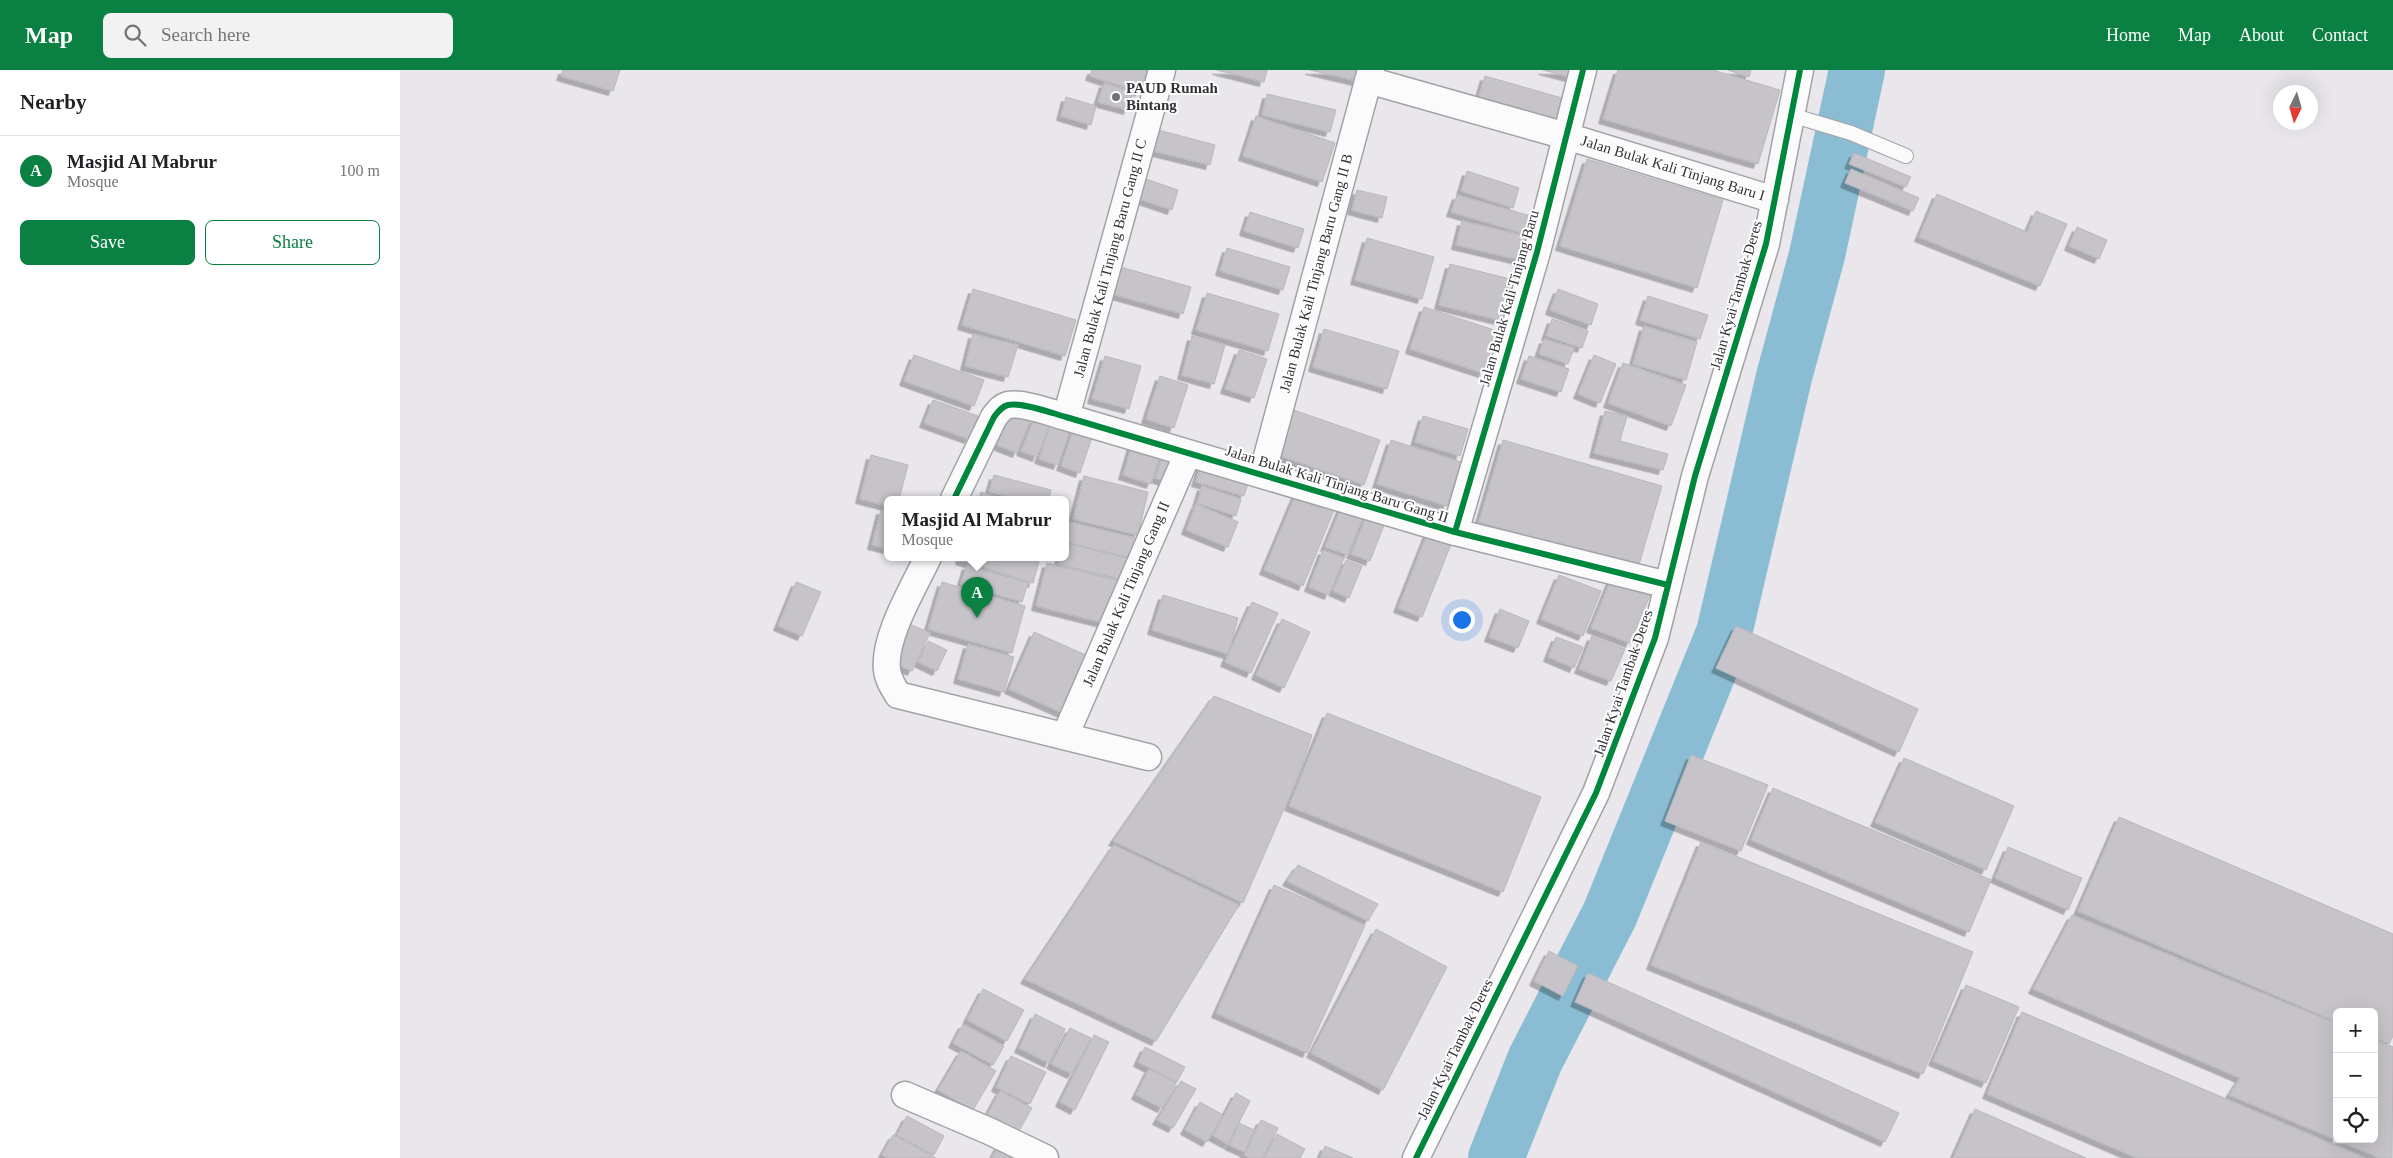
<!DOCTYPE html>
<html lang="en">
<head>
<meta charset="utf-8">
<style>
	body { margin:0; font-family:Georgia,serif; background:#f2f2f2; color:#202124 }
	.controls { position:absolute; right:15px; bottom:15px; display:grid; overflow:hidden; border-radius:8px; box-shadow:0 5px 20px #0002 }
	.controls button { width:45px; height:45px; display:grid; place-items:center; padding:0; border:0; border-bottom:1px solid #e0e0e0; background:#fff; color:#202124; font:25px sans-serif }
	.compass { position:absolute; left:1873px; top:15px; width:45px; height:45px; border-radius:50%; background:#fff; box-shadow:0 5px 20px #0002; rotate:185deg }
	.you { position:absolute; left:1061px; top:549px; width:18px; height:18px; margin:-12px; border:4px solid #fff; border-radius:50%; background:#1a73e8; box-shadow:0 0 0 8px #1a73e833 }
	.badge { display:grid; place-items:center; width:32px; height:32px; border-radius:50%; background:#0b8043; color:#fff; font-size:16px; font-weight:700 }
	.pin { position:absolute; translate:-50% -41px; filter:drop-shadow(0 1px 2px #0008) }
	.pin::after { content:''; position:absolute; top:26px; width:18px; height:15px; background:inherit; clip-path:polygon(0 0,100% 0,50% 100%) }
	.popup { position:absolute; left:484px; top:426px; width:185px; height:65px; box-sizing:border-box; display:grid; place-content:center; border-radius:8px; background:#fff; filter:drop-shadow(0 1px 4px #0005); font-size:16px; white-space:nowrap; color:#757577 }
	.popup b { font-size:19px; color:#202124 }
	.popup::after { content:''; position:absolute; left:50%; top:100%; margin-left:-10px; border:10px solid transparent; border-top-color:#fff }
	.list { margin:0; padding:0; list-style:none }
	h2 { display:flex; justify-content:space-between; align-items:center; height:65px; margin:0; padding:0 20px; font-size:21px }
	h2 small { font-size:16px; font-weight:400; color:#757577 }
	.list li { display:grid; grid-template-columns:32px 1fr auto; gap:15px; align-items:center; box-sizing:border-box; height:70px; padding:0 20px; border-top:1px solid #e0e0e0 }
	.list b { display:block; font-size:19px; white-space:nowrap }
	.list p { margin:0; font-size:16px; white-space:nowrap; color:#757577 }
	.list em { font-size:16px; font-style:normal; color:#757577 }
	.actions { display:flex; gap:10px; padding:15px 20px }
	.actions a { flex:1; padding:11px 0; border:1px solid #0b8043; border-radius:8px; text-align:center; font-size:18px; color:#0b8043 }
	.actions .main { background:#0b8043; color:#fff }
	.icon { flex:none; width:28px; height:28px; fill:none; stroke:currentColor; stroke-width:2; stroke-linecap:round; stroke-linejoin:round }
	.map { position:relative; flex:none; width:1993px; height:1088px; overflow:hidden }
	header { display:flex; align-items:center; gap:30px; box-sizing:border-box; height:70px; padding:0 25px; background:#0b8043; color:#fff }
	header strong { font-size:24px }
	nav { display:flex; gap:28px; margin-inline-start:auto; font-size:18px }
	.search { width:350px; height:45px; background:#f2f2f2; display:flex; align-items:center; gap:12px; box-sizing:border-box; padding:0 18px; border-radius:8px; color:#757577; font-size:19px }
	main { display:flex }
	aside { flex:1; background:#fff }
	.map>svg:first-child { display:block }
</style>
</head>
<body>
<header>
<strong>Map</strong>
<div class="search"><svg class="icon" aria-label="search" viewBox="0 0 24 24"><circle cx="10" cy="10" r="6"/><path d="M15 15l6 6"/></svg>Search here</div>
<nav><a>Home</a><a>Map</a><a>About</a><a>Contact</a></nav>
</header>
<main>
<aside>
<h2>Nearby<small></small></h2>
<ul class="list">
<li><span class="badge">A</span><div><b>Masjid Al Mabrur</b><p>Mosque</p></div><em>100 m</em></li>
</ul>
<div class="actions"><a class="main">Save</a><a>Share</a></div>
</aside>
<div class="map">
<svg width="1993" height="1088" viewBox="0 0 1993 1088">
	<defs>
		<filter id="shadow"><feDropShadow dx="-4.5" dy="4.5" stdDeviation="0" flood-color="#0004"/></filter>
	</defs>
	<rect width="100%" height="100%" fill="#e9e6ec"/>
	<g fill="none" stroke-linecap="round" stroke-linejoin="round">
		<!-- river -->
		<path stroke="#8abdd4" stroke-width="56" d="M1096,1088L1135,990L1210,844L1324,563L1384,307L1417,185L1457,0"/>
	</g>
	<!-- building -->
	<path fill="#c7c4c9" stroke="#b9b7bc" filter="url(#shadow)" d="M163,0H220L213,21L161,6Z
		M692,0H747L740,22L690,6Z
		M817,0H867L864,12Z
		M910,0H959L957,11Z
		M1143,0H1176L1174,8Z
		M1218,0H1312L1380,20L1358,94L1203,49Z
		M1328,0H1351L1349,7Z
		M1085,6L1169,30L1160,60L1076,36Z
		M704,13L733,22L728,40L698,32Z
		M867,24L936,40L930,62L862,45Z
		M666,27L696,36L691,55L661,46Z
		M856,46L935,73L922,112L843,86Z
		M751,58L815,75L810,95L745,79Z
		M1454,83L1511,107L1506,117L1449,94Z
		M1187,89L1323,130L1297,218L1160,176Z
		M1451,99L1519,128L1513,141L1445,113Z
		M1067,101L1119,118L1113,138L1061,121Z
		M737,106L778,120L772,140L731,126Z
		M957,120L987,127L982,148L952,140Z
		M1537,124L1627,162L1636,141L1667,154L1640,216L1519,167Z
		M1057,125L1131,146L1126,164L1051,142Z
		M850,142L904,159L898,178L844,161Z
		M1062,151L1130,167L1124,191L1056,175Z
		M1677,157L1707,170L1699,189L1669,176Z
		M967,168L1034,187L1022,229L955,210Z
		M827,178L890,197L883,220L820,201Z
		M1050,194L1122,212L1111,253L1039,235Z
		M717,196L791,217L783,244L709,223Z
		M573,219L676,250L665,286L562,255Z
		M1158,219L1198,234L1191,255L1150,240Z
		M807,223L879,244L868,281L796,260Z
		M1248,226L1308,245L1300,269L1240,250Z
		M1024,237L1097,261L1083,303L1010,279Z
		M1152,249L1188,261L1182,278L1146,266Z
		M1244,256L1297,272L1286,310L1233,294Z
		M924,259L999,281L987,319L913,297Z
		M573,264L618,275L608,307L565,296Z
		M792,266L825,275L814,314L782,305Z
		M1144,269L1174,278L1168,294L1139,284Z
		M839,280L867,289L854,328L825,319Z
		M514,285L584,310L574,336L504,311Z
		M1194,285L1216,294L1200,333L1178,324Z
		M705,286L741,296L729,339L692,329Z
		M1129,286L1169,299L1161,322L1121,309Z
		M1223,293L1286,315L1271,356L1208,333Z
		M760,306L788,315L774,358L746,349Z
		M533,330L578,346L569,369L524,353Z
		M613,336L633,344L617,383L597,375Z
		M888,338L980,370L964,415L872,383Z
		M1205,341L1227,346L1220,371L1268,384L1263,400L1194,383Z
		M636,343L652,349L637,387L621,381Z
		M1023,346L1068,359L1060,386L1015,372Z
		M653,347L672,354L658,395L639,389Z
		M674,358L693,364L680,403L661,396Z
		M991,370L1061,392L1047,436L977,414Z
		M1103,370L1262,416L1238,498L1079,452Z
		M733,371L762,380L751,414L723,405Z
		M765,380L782,385L773,414L755,408Z
		M471,385L508,395L499,429H488V436L460,429Z
		M803,389L851,404L844,426L796,412Z
		M594,405L651,420L649,429H616L589,422Z
		M684,406L748,422L738,465L673,449Z
		M802,416L841,429L836,446L797,433Z
		M898,419L936,435L903,516L864,500Z
		M581,422L604,429H579Z
		M943,433L965,442L948,485L925,477Z
		M796,434L838,452L828,477L786,460Z
		M481,440L488,442V479L472,475Z
		M968,442L986,450L970,491L951,484Z
		M666,451L743,470L739,490L666,472Z
		M1028,462L1052,472L1022,547L998,538Z
		M666,473L729,489L724,510L658,494L660,487H666Z
		M923,480L944,488L929,525L909,517Z
		M561,487H621L639,492L633,513L560,490Z
		M946,490L962,496L949,528L933,521Z
		M647,493L719,511L708,554L636,536Z
		M567,495L628,513L622,532L561,514Z
		M1159,505L1201,521L1183,566L1141,549Z
		M1212,507L1251,523L1230,573L1191,558Z
		M396,512L421,522L402,566L378,556Z
		M542,512L625,536L612,583L528,559Z
		M763,525L838,548L828,584L752,560Z
		M852,532L878,543L851,603L825,592Z
		M1100,539L1129,551L1118,578L1089,567Z
		M882,549L910,562L884,618L856,605Z
		M507,553L530,563L512,601L489,591Z
		M1336,556L1518,639L1499,682L1316,598Z
		M634,562L688,586L663,643L609,619Z
		M1192,566L1225,579L1211,611L1179,599Z
		M1156,567L1183,577L1174,598L1148,587Z
		M528,571L547,580L537,601L518,592Z
		M568,574L614,587L604,622L558,609Z
		M814,626L912,665L901,700L843,833L713,771Z
		M927,643L1141,727L1103,822L889,736Z
		M1291,685L1368,715L1341,781L1265,751Z
		M1504,688L1614,736L1586,800L1475,752Z
		M1373,718L1591,810L1569,862L1351,770Z
		M1719,747L1993,864V966L1989,974L1974,968V942H1937V952L1678,841Z
		M1301,772L1573,882L1523,1004L1251,895Z
		M714,775L839,835L756,971L625,909Z
		M1608,777L1682,808L1668,840L1595,808Z
		M898,795L978,834L968,851L887,811Z
		M874,815L965,855L907,983L816,943Z
		M1672,845L1937,954V1069H1974V969L1993,977L1992,1088H1980L1829,1025L1840,1008L1633,919Z
		M976,859L1047,897L983,1020L911,983Z
		M1149,881L1178,896L1163,926L1134,911Z
		M1188,903L1499,1043L1485,1072L1175,932Z
		M1566,915L1619,937L1586,1013L1533,991Z
		M583,919L624,940L607,971L567,950Z
		M1622,942L1965,1088H1737L1587,1024Z
		M635,944L665,959L649,993L619,978Z
		M563,954L604,976L593,995L553,973Z
		M670,958L691,968L672,1004L651,994Z
		M694,965L709,972L675,1040L660,1032Z
		M745,977L785,997L777,1012L738,992Z
		M561,981L596,1001L573,1040L538,1020Z
		M611,986L646,1002L630,1034L596,1017Z
		M749,999L776,1013L762,1038L736,1025Z
		M781,1011L796,1019L773,1058L757,1050Z
		M600,1021L632,1038L616,1066L585,1049Z
		M836,1023L850,1031L828,1074L813,1066Z
		M800,1032L823,1045L807,1072L785,1060Z
		M1575,1039L1686,1088H1553Z
		M507,1046L544,1066L534,1085L497,1065Z
		M861,1050L878,1058L863,1088H849L844,1085Z
		M839,1053L854,1060L845,1082L829,1075Z
		M877,1064L905,1079L900,1088H864Z
		M493,1065L536,1088H488L482,1085Z
		M599,1075L622,1088H592Z
		M925,1076L953,1088H920Z"/>
	<g fill="none" stroke-linecap="round" stroke-linejoin="round">
		<!-- service casing -->
		<g stroke="#a4a2a7" stroke-width="16">
			<path id="service" d="M1391,45L1451,63L1506,86"/>
		</g>
		<!-- minor casing -->
		<g stroke="#a4a2a7" stroke-width="29">
			<path id="minor" d="M968,10L1166,66L1375,130
				M666,347L762,0
				M862,405L971,0
				M554,429L594,347C598,342 601,337 608,335C622,332 652,343 666,347L1055,462L1268,515
				M1055,462L1137,182L1183,0
				M528,487C514,517 483,567 487,600C488,609 493,617 498,625L748,687
				M665,666L788,383
				M505,1025L589,1061L645,1088
				M1016,1088L1196,723L1255,568L1295,406L1366,174L1400,0"/>
		</g>
		<!-- service -->
		<use href="#service" stroke="#fcfbfc" stroke-width="14"/>
		<!-- minor -->
		<use href="#minor" stroke="#fcfbfc" stroke-width="26"/>
		<!-- cycleway casing -->
		<g stroke="#fff" stroke-width="9">
			<path id="cycleway" d="M554,429L594,347C598,342 601,337 608,335C622,332 652,343 666,347L1055,462L1268,515
				M1055,462L1137,182L1183,0
				M1016,1088L1196,723L1255,568L1295,406L1366,174L1400,0"/>
		</g>
		<!-- cycleway -->
		<use href="#cycleway" stroke="#00873e" stroke-width="6"/>
	</g>
	<!-- markers -->
	<circle fill="#737075" stroke="#fff" stroke-width="2" cx="716" cy="27" r="5"/>
	<g text-anchor="middle" stroke-width="4" stroke-linejoin="round" paint-order="stroke">
		<!-- poi labels -->
		<g font-size="15" font-weight="bold" fill="#333135" stroke="#fff" text-anchor="start">
			<text x="726" y="23">PAUD Rumah<tspan x="726" dy="17">Bintang</tspan></text>
		</g>
		<!-- street labels -->
		<g font-size="15" fill="#333135" stroke="#fff">
			<text transform="translate(1273 98) rotate(17)" y="5">Jalan Bulak Kali Tinjang Baru I</text>
			<text transform="translate(710 188) rotate(-75)" y="5">Jalan Bulak Kali Tinjang Baru Gang II C</text>
			<text transform="translate(916 203) rotate(-75)" y="5">Jalan Bulak Kali Tinjang Baru Gang II B</text>
			<text transform="translate(1336 225) rotate(-74)" y="5">Jalan Kyai Tambak Deres</text>
			<text transform="translate(1109 228) rotate(-74)" y="5">Jalan Bulak Kali Tinjang Baru</text>
			<text transform="translate(937 414) rotate(17)" y="5">Jalan Bulak Kali Tinjang Baru Gang II</text>
			<text transform="translate(726 524) rotate(-67)" y="5">Jalan Bulak Kali Tinjang Gang II</text>
			<text transform="translate(1223 613) rotate(-71)" y="5">Jalan Kyai Tambak Deres</text>
			<text transform="translate(1055 979) rotate(-64)" y="5">Jalan Kyai Tambak Deres</text>
		</g>
	</g>
</svg>
<div class="controls">
<button>+</button>
<button>−</button>
<button><svg class="icon" aria-label="locate" viewBox="0 0 24 24"><circle cx="12" cy="12" r="6"/><path d="M12 2v4M12 18v4M2 12h4M18 12h4"/></svg></button>
</div>
<svg class="compass" viewBox="-18 -18 36 36"><path d="M0-13l5 13h-10z" fill="#e53935"/><path d="M0 13l5-13h-10z" fill="#757577"/></svg>
<div class="you"></div>
<div class="pin badge" style="left:577px;top:548px">A</div>
<div class="popup"><b>Masjid Al Mabrur</b>Mosque</div>
</div>
</main>
</body>
</html>
